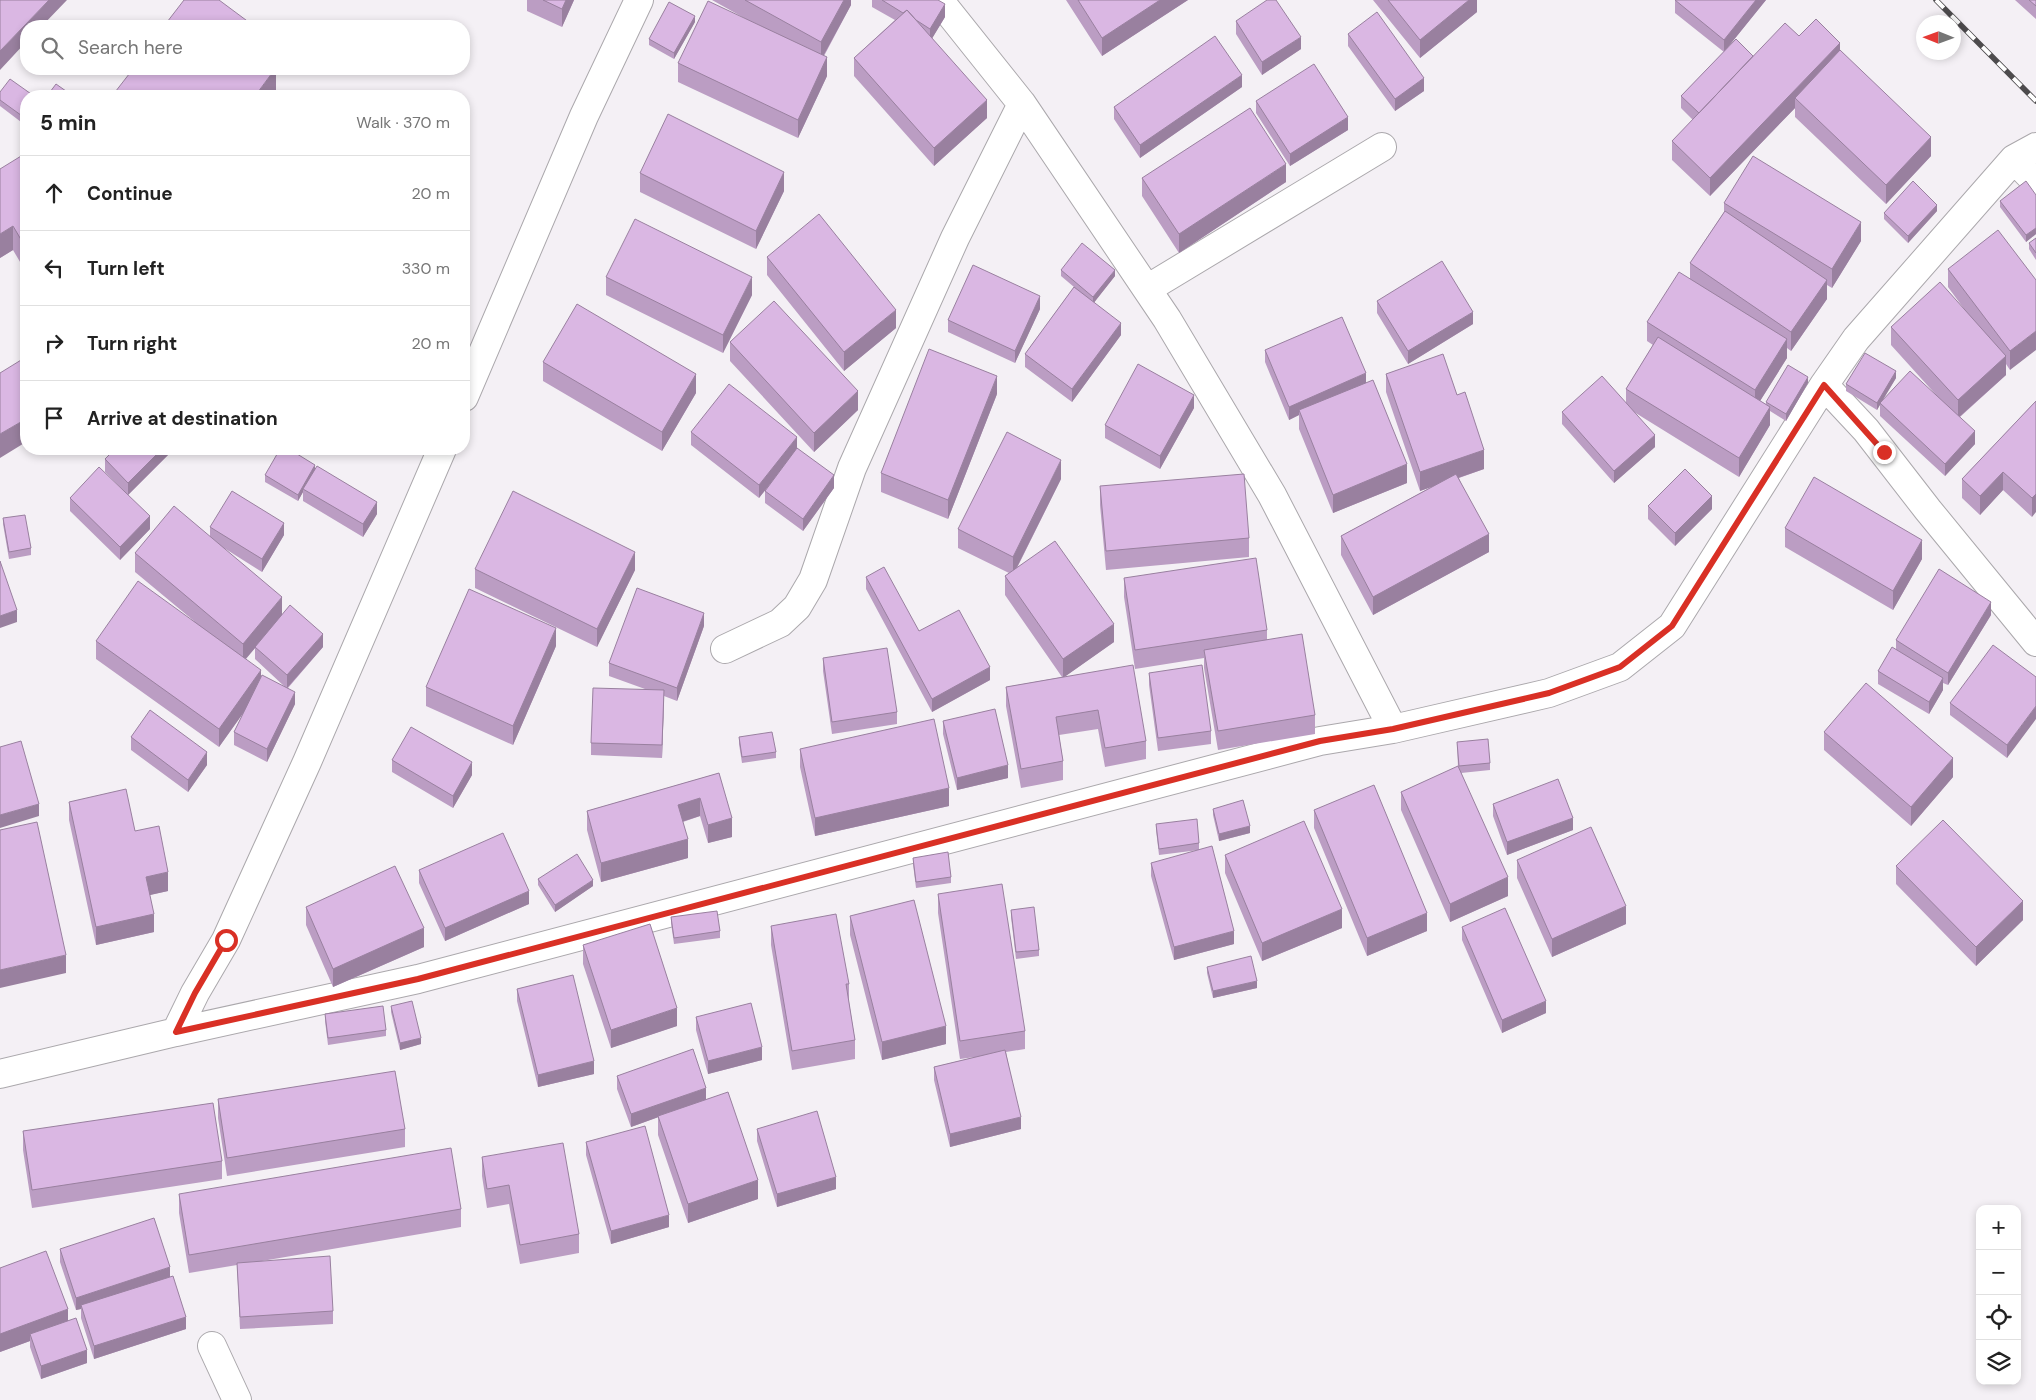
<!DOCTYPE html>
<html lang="en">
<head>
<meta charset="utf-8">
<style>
	body { margin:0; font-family:"DM Sans",sans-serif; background:#f6f6f6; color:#222 }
	.controls { position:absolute; right:15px; bottom:15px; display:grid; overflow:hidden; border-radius:10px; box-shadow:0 2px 8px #0003 }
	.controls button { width:45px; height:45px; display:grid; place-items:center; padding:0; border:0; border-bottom:1px solid #e0e0e0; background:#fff; color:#222; font:25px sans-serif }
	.compass { position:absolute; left:1916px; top:15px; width:45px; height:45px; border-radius:50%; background:#fff; box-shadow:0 2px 8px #0003; rotate:271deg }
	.stop { position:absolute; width:15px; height:15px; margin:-11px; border:4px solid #d93025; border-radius:50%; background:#fff }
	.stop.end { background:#d93025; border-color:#fff; box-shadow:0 1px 5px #0008 }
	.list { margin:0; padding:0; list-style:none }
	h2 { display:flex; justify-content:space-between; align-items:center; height:65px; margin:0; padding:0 20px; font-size:21px }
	h2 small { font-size:16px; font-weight:400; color:#767676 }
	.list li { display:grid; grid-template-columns:32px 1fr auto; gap:15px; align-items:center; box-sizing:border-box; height:75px; padding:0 20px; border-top:1px solid #e0e0e0 }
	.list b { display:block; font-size:19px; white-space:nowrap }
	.list em { font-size:16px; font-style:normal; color:#767676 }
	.icon { flex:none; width:28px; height:28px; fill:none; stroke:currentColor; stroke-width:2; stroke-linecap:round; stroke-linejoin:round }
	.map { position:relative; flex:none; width:2036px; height:1400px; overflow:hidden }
	.search { position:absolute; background:#fff; box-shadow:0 2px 8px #0003; left:20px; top:20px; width:450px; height:55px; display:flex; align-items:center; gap:12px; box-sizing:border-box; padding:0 18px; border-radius:20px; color:#767676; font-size:19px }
	.panel { position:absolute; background:#fff; box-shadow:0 2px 8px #0003; left:20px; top:90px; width:450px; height:365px; border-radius:20px }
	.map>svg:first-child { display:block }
</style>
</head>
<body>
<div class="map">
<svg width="2036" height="1400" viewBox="0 0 2036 1400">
	<rect width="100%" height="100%" fill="#f4f0f5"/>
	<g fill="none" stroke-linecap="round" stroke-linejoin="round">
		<!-- minor casing -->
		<g stroke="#aba8ac" stroke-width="30">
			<path id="minor" d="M939,0L1022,104L1167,319L1272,495L1393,729
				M2014,159L2036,182
				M1147,289L1382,147
				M1824,385L1866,430L1928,510L2036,642
				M464,397L584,116L639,0
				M725,649L780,623L797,607L813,580L852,468L955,238L1022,104
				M176,1032L418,979L1320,741L1393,729L1549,693L1620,667L1672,626L1824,385L1856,339L2014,159L2036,147
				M0,1074L176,1032L195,993L226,940L307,762L442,449
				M212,1346L237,1400"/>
		</g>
		<!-- minor -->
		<use href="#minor" stroke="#fff" stroke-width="28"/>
		<!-- rail casing -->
		<g stroke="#4d4b4d" stroke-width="5.5">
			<path id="rail" d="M1936,0L2036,101"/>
		</g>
		<!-- rail -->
		<use href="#rail" stroke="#fff" stroke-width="4" stroke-dasharray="11" stroke-linecap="butt"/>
	</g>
	<!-- wall -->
	<path fill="#bb9dc3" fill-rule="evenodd" d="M527,0H574L562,27L527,11Z
		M712,0H851V5L824,56L827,76L798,138L678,82V63L746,19Z
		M872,0H938L945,17L932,38L987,118L934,166L854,76V58L895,20L872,7Z
		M1066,0H1188L1102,56Z
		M1373,0H1477V12L1420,58Z
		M1675,0H1766L1728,47L1753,56L1799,36L1840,50L1931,156L1886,204L1795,117V108L1710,196L1672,160V141L1693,120L1681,108V96L1724,52L1675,13Z
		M2015,0H2036V19Z
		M1236,21L1301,49L1262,75L1236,34Z
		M695,22L674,59L649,45V39Z
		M1348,34L1424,91L1395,111L1348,46Z
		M1242,87L1140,158L1114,119V107Z
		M0,92L26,96V124L25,125L0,106Z
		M1256,101L1348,130L1290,166L1256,113Z
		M26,153V272L13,250L0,258Z
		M640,173L784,191L756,249L640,192Z
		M1142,178L1286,182L1179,253L1142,196Z
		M2036,195V234L2026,242L2000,207V201Z
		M1724,203L1861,241L1832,288L1827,285V299L1791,351L1787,348V358L1760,401L1766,404V402L1808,383L1786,421L1770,411V425L1739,477L1634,412L1655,447L1614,483L1562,424V412L1626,403V389L1653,345L1647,341V322L1690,278V263L1724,212Z
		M1937,211L1908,243L1884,219V213Z
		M2036,238V260L2029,249V243Z
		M767,257L896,328L844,371L767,275Z
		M1948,269L2036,280L2010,370L2006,364V375L1960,417L1975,444L1945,476L1880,416V404L1877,410L1846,391V384L1896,378L1881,402L1938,397L1891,345V327L1967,313L1948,287Z
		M1061,270L1115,276L1094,302L1121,335L1072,402L1025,367V354L1074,287L1061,276Z
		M606,277L752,295L723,353L606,295Z
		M1377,301L1473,324L1408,364L1377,313Z
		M1040,309L1015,363L948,332V320Z
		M730,342L858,410L814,452L730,361Z
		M1265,350L1366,383L1407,483L1333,513L1299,429V415L1289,420L1265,362Z
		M543,362L696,393L662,451L543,381Z
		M1386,374L1457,395L1484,469L1459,478L1489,552L1373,615L1341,555V536L1433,486L1420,491L1386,392Z
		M997,394L948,519L881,492V473Z
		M2036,401L2032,517L2003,490L1980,515L1962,498V479Z
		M1194,408L1160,469L1105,438V425Z
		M691,432L797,448L834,488L803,531L765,503V491L778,474L759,498L691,445Z
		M115,449H174L128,495L150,529L120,560L70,511V498L124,491L105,472V459Z
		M315,468L377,514L363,537L303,501V492L298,501L265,482V475Z
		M1061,479L1017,568L1114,642L1064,677L1146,741V759L1105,767L1098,729L1059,735L1063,761V780L1021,788L1006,706V687L1062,677L1005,595V576L1009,573L958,548V529Z
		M1100,486L1249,538V557L1106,570L1100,505Z
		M1648,506L1712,509L1675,546L1648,519Z
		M3,518L31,548V555L9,559L3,524Z
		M210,527L284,535L262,572L224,548L282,615L323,647L288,688L295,704L267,762L234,745V732L244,712L219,747L96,659V641L194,621L135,572V553L210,537ZM255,648V659L285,687L261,678L246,659Z
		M1785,528L1922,559L1893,610L1785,547Z
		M475,569L635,570L597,647L475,588Z
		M866,577L919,631L990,680L932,712L866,589Z
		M1124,578L1267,630V639L1315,715V734L1218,750L1204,668V658L1135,669L1124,597Z
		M1991,615L1948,685L1943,683V690L1929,714L1878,684V671L1896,649V640Z
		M704,626L677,701L664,696L662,758L591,755V743L645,689L609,676V663Z
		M556,646L513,745L426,706V687Z
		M823,658L897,712V724L832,734L823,671Z
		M1149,673L1211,731V744L1158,751L1149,685Z
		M2036,677L2007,758L1950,715V703Z
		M943,721L1008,778L957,790L943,734Z
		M1824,732L1953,777L1911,826L1824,750Z
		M131,737L207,765L188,792L131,750Z
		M739,737L776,752V758L742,763L739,744Z
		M1457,742L1490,763V770L1461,773L1508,896L1450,922L1401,810V792L1458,767Z
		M800,749L949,806L815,836L800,767Z
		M392,760L472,775L453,808L392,772Z
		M719,773L732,837L708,843L700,816L683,822L688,858L601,882L587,830V811Z
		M69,802L135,831L168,891L149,895L154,932L96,945L69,820Z
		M1493,804L1573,830L1507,855L1493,816Z
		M1213,809L1250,833L1219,841L1213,815Z
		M1314,810L1427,931L1367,956L1314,828Z
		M1156,824L1199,843V850L1159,855L1156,830Z
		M1225,855L1342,928L1262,961L1225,873Z
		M913,858L951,877V883L916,888L913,864Z
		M1517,860L1626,924L1552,957L1517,878Z
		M1151,863L1234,944L1174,960L1151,876Z
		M1896,866L2023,920L1976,966L1896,884Z
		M419,870L529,904L445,941L419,883Z
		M538,879L593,886L555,912L538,885Z
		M938,894L1025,1031V1049L1006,1052L1021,1129L950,1147L934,1080V1067L975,1057L960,1059L938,913Z
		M306,907L424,947L333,987L306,925Z
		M1011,910L1039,950V956L1016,959L1011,917Z
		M850,916L946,1044L882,1060L850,935Z
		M671,917L720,931V938L674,944L671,923Z
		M771,926L849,984V1002L855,1040V1059L792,1070L771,945Z
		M1462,927L1546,1013L1502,1033L1462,940Z
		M583,945L677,1026L611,1048L583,964Z
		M1207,967L1257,988L1213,998L1207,973Z
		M517,989L594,1074L538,1087L517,1001Z
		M391,1006L421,1044L400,1050L391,1012Z
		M325,1014L386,1030V1036L328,1045L325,1021Z
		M696,1017L762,1060L708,1074L696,1030Z
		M617,1076L706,1100L758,1199L688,1223L658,1135V1117L631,1127L617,1089Z
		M218,1099L405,1129V1147L227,1176L218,1118Z
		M757,1129L836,1189L777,1207L757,1141Z
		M23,1131L222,1161V1179L32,1208L23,1150Z
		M586,1142L669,1227L611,1244L586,1155Z
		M482,1157L579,1234V1253L520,1264L509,1204L487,1208L482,1176Z
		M179,1194L461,1209V1227L262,1261L333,1311V1324L240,1329L237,1265L189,1273L179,1213Z
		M60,1249L170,1277L186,1329L94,1359L81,1318V1309L76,1310L60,1262Z
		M0,1268L68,1321L87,1363L41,1379L30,1347V1341L0,1352Z"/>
	<!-- shaded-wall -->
	<path fill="#99809f" d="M49,0H67L42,26H26V42L0,70V51Z
		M566,0H574L562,27V9Z
		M844,0H851V5L821,60V42Z
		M1160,0H1188L1102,56V38Z
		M1469,0H1477V12L1420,58V40Z
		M1756,0H1766L1724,52V40Z
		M945,4V17L930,42V29Z
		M695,16V22L674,59V53Z
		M1301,37V49L1262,75V62Z
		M1840,43V61L1795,98V108L1710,196V178Z
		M827,57V76L798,138V120Z
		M275,69H276V91L272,96H255Z
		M1242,75V87L1140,158V145Z
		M1424,78V91L1395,111V99Z
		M987,100V118L934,166V148Z
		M1348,117V130L1290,166V154Z
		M1931,137V156L1886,204V185Z
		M1286,164V182L1179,253V234Z
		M784,172V191L756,249V231Z
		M1937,205V211L1908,243V236Z
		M1861,222V241L1832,288V269Z
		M13,226V250L0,258V234Z
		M2036,228V234L2026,242V235Z
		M1115,270V276L1093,304V297Z
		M752,277V295L723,353V335Z
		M1827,280V299L1791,351V332Z
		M1040,296V309L1015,363V351Z
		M896,310V328L844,371V352Z
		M1473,312V324L1408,364V351Z
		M1121,323V335L1072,402V389Z
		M2036,331V350L2010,370V351Z
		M1787,339V358L1755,409V390Z
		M2006,356V375L1958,418V400Z
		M1896,371V378L1877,410V403Z
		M1366,373V386L1299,410V415L1289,420V407Z
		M696,374V393L662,451V432Z
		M997,376V394L948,519V500Z
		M1808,377V383L1786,421V414Z
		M858,391V410L814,452V433Z
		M1194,395V408L1160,469V456Z
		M1770,407V425L1739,477V458Z
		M26,419V442L0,458V434Z
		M1975,431V444L1945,476V464Z
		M1655,435V447L1614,483V471Z
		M797,437V449L759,498V485Z
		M162,449H174L128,495V483Z
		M1484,450V469L1420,491V472Z
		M1061,460V479L1013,575V557Z
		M1407,464V483L1333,513V495Z
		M315,465V471L303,489V492L298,501V495Z
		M2003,472V490L1980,515V496Z
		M834,475V488L803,531V519Z
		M2036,494V512L2032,517V498Z
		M1712,496V509L1675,546V533Z
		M377,502V514L363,537V524Z
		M150,516V529L120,560V547Z
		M284,523V535L262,572V559Z
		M1489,534V552L1373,615V597Z
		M1922,540V559L1893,610V591Z
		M635,552V570L597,647V629Z
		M282,597V616L255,647V648L243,662V644Z
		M1991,602V615L1948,685V673Z
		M17,610V622L0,628V616Z
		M704,613V626L677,701V688Z
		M1114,624V642L1063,678V659Z
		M556,628V646L513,745V726Z
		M323,634V647L287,688V675Z
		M990,667V680L932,712V699Z
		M261,670V688L219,747V729Z
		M1943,678V690L1929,714V702Z
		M664,690V703L662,758V745Z
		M295,692V704L267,762V749Z
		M2036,706V719L2007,758V745Z
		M207,752V765L188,792V780Z
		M1953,758V777L1911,826V807Z
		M472,762V775L453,808V796Z
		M1008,765V778L957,790V778Z
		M949,788V806L815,836V818Z
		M700,798V816L678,823V805Z
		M39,804V816L0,828V815Z
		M732,818V837L708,843V825Z
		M1573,818V830L1507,855V842Z
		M1250,826V833L1219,841V834Z
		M688,839V858L601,882V863Z
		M168,872V891L146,896V877Z
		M1508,877V896L1450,922V904Z
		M593,880V886L555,912V905Z
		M529,891V904L445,941V928Z
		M2023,901V920L1976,966V947Z
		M1626,906V924L1552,957V939Z
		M1342,909V928L1262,961V943Z
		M1427,913V931L1367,956V938Z
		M154,914V932L96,945V927Z
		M424,928V947L333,987V969Z
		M1234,931V944L1174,960V947Z
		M66,955V973L0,988V970Z
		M1257,981V988L1213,998V991Z
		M1546,1001V1013L1502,1033V1020Z
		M677,1008V1026L611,1048V1030Z
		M946,1026V1044L882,1060V1042Z
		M421,1038V1044L400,1050V1043Z
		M762,1047V1060L708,1074V1061Z
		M594,1061V1074L538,1087V1075Z
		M706,1088V1100L631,1127V1114Z
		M1021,1117V1129L950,1147V1134Z
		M836,1177V1189L777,1207V1194Z
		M758,1180V1199L688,1223V1204Z
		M669,1215V1227L611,1244V1231Z
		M170,1267V1280L81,1305V1309L76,1310V1298Z
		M68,1309V1327L30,1334V1341L0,1352V1334Z
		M186,1317V1329L94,1359V1346Z
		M87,1350V1363L41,1379V1366Z"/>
	<!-- building -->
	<path fill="#dab7e3" stroke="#99809f" d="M0,0H49L0,51Z
		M184,0H219L254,26H164Z
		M543,0H566L562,9Z
		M745,0H844L821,42Z
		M882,0H938L945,4L930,29L916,20L907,10L903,13Z
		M1078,0H1160L1102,38Z
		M1267,0H1276L1301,37L1262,62L1236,21Z
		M1388,0H1469L1420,40Z
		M1675,0H1756L1724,40Z
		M2029,0H2036V6Z
		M708,1L827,57L798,120L678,63Z
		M669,2L695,16L674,53L649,39Z
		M907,10L987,100L934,148L854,58Z
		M1377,12L1424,78L1395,99L1348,34Z
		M1816,19L1840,43L1710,178L1672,141L1785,23L1799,36Z
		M1215,36L1242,75L1140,145L1114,107Z
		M1736,39L1753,56L1699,113L1681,96Z
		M1840,50L1931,137L1886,185L1795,98Z
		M1314,64L1348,117L1290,154L1256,101Z
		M133,69H275L255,96H112Z
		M10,79L34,96H26V117L25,118L0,100V92Z
		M56,84L73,96H47Z
		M1250,108L1286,164L1179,234L1142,178Z
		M668,114L784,172L756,231L640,173Z
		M26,153V248L13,226L0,234V169Z
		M1753,156L1861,222L1832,269L1724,203Z
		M1913,181L1937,205L1908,236L1884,213Z
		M2026,181L2036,195V228L2026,235L2000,201Z
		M1725,211L1827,280L1791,332L1690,263Z
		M819,214L896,310L844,352L767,257Z
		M635,219L752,277L723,335L606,277Z
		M1998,230L2036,280V331L2010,351L1948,269Z
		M2036,238V253L2029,243Z
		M1082,243L1115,270L1093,297L1061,270Z
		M1442,261L1473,312L1408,351L1377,301Z
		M973,265L1040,296L1015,351L948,320Z
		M1679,272L1787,339L1755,390L1647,322Z
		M1940,282L2006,356L1958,400L1891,327Z
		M1074,287L1121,323L1072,389L1025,354Z
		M774,301L858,391L814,433L730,342Z
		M577,304L696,374L662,432L543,362Z
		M1342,317L1366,373L1289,407L1265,350Z
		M1658,337L1770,407L1739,458L1626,389Z
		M929,349L997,376L948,500L881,473Z
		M1865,353L1896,371L1877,403L1846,384Z
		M1443,354L1457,395L1465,392L1484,450L1420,472L1386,374Z
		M26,357V419L0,434V373Z
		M1138,364L1194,395L1160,456L1105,425Z
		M1788,365L1808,377L1786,414L1766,402Z
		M1910,371L1975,431L1945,464L1880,403Z
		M1602,376L1655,435L1614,471L1562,412Z
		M1373,380L1407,464L1333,495L1299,410Z
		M729,384L797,437L759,485L691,432Z
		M2036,401V494L2032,498L2003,472L1980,496L1962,479Z
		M1007,432L1061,460L1013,557L958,529Z
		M797,448L834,475L803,519L765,491Z
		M115,449H162L128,483L105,459Z
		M280,449H289L315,465L298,495L265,475Z
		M317,466L377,502L363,524L303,489Z
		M99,467L150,516L120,547L70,498Z
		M1685,469L1712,496L1675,533L1648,506Z
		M1244,474L1249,538L1106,551L1100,486Z
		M1456,474L1489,534L1373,597L1341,536Z
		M1814,477L1922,540L1893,591L1785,528Z
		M232,491L284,523L262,559L210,527Z
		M513,491L635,552L597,629L475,569Z
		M174,506L282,597L243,644L135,553Z
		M25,515L31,548L9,552L3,518Z
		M1055,541L1114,624L1063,659L1005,576Z
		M1256,558L1267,630L1135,650L1124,578Z
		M0,561L17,610L0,616Z
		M884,567L919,631L959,610L990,667L932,699L866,577Z
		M1939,569L1991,602L1948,673L1896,640Z
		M138,581L261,670L219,729L96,641Z
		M637,588L704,613L677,688L609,663Z
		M469,589L556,628L513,726L426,687Z
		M290,605L323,634L287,675L255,647Z
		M1302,634L1315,715L1218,731L1204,650Z
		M1993,645L2036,677V706L2007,745L1950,703Z
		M1892,647L1943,678L1929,702L1878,671Z
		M887,648L897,712L832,722L823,658Z
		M1133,665L1146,741L1105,748L1098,710L1056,717L1063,761L1021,769L1006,687Z
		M1202,665L1211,731L1158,738L1149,673Z
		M262,675L295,692L267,749L234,732Z
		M1866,683L1953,758L1911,807L1824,732Z
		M593,688L664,690L662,745L591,743Z
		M995,709L1008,765L957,778L943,721Z
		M150,710L207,752L188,780L131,737Z
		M934,719L949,788L815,818L800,749Z
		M411,727L472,762L453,796L392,760Z
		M772,732L776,752L742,757L739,737Z
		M1488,739L1490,763L1459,766L1457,742Z
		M21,741L39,804L0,815V747Z
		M1458,766L1508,877L1450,904L1401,792Z
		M719,773L732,818L708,825L700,798L678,805L688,839L601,863L587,811Z
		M1558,779L1573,818L1507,842L1493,804Z
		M1374,785L1427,913L1367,938L1314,810Z
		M126,789L135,831L159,826L168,872L146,877L154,914L96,927L69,802Z
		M1243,800L1250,826L1219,834L1213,809Z
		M1197,819L1199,843L1159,849L1156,824Z
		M1943,820L2023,901L1976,947L1896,866Z
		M1304,821L1342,909L1262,943L1225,855Z
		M37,822L66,955L0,970V830Z
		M1591,827L1626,906L1552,939L1517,860Z
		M503,833L529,891L445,928L419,870Z
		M1212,846L1234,931L1174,947L1151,863Z
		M948,852L951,877L916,882L913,858Z
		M577,854L593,880L555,905L538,879Z
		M395,866L424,928L333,969L306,907Z
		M1002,884L1025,1031L960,1041L938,894Z
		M914,900L946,1026L882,1042L850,916Z
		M1034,907L1039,950L1016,952L1011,910Z
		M1505,908L1546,1001L1502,1020L1462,927Z
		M717,911L720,931L674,938L671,917Z
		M836,914L849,984H846L855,1040L792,1051L771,926Z
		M650,924L677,1008L611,1030L583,945Z
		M1251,956L1257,981L1213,991L1207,967Z
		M573,975L594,1061L538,1075L517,989Z
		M412,1001L421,1038L400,1043L391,1006Z
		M751,1003L762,1047L708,1061L696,1017Z
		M383,1006L386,1030L328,1038L325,1014Z
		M693,1049L706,1088L631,1114L617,1076Z
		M1005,1050L1021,1117L950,1134L934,1067Z
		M395,1071L405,1129L227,1158L218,1099Z
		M728,1092L758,1180L688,1204L658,1116Z
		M213,1103L222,1161L32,1190L23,1131Z
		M817,1111L836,1177L777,1194L757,1129Z
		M645,1126L669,1215L611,1231L586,1142Z
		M563,1143L579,1234L520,1245L509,1185L487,1189L482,1157Z
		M451,1148L461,1209L189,1255L179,1194Z
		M154,1218L170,1267L76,1298L60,1249Z
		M46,1251L68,1309L0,1334V1268Z
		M330,1256L333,1311L240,1317L237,1263Z
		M173,1276L186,1317L94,1346L81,1305Z
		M76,1318L87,1350L41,1366L30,1334Z"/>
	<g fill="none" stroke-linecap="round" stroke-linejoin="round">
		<!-- route -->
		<path stroke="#d93025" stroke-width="6" d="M226,940L195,993L176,1032L418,979L1320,741L1393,729L1549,693L1620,667L1672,626L1824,385L1884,452"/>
	</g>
</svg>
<div class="controls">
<button>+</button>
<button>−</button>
<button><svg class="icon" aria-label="locate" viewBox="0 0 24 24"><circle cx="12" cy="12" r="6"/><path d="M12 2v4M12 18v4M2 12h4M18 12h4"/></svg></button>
<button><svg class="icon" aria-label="layers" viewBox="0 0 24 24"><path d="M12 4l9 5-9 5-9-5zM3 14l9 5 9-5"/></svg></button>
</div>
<svg class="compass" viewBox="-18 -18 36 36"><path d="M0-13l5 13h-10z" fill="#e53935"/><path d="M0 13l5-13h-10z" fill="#767676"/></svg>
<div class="stop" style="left:226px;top:940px"></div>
<div class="stop end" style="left:1884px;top:452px"></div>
<div class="search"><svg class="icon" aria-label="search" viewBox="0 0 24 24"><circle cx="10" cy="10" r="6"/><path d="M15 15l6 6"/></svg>Search here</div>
<section class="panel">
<h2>5 min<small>Walk · 370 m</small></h2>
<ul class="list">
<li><svg class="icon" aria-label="ahead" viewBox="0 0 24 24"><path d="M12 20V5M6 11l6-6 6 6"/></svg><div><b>Continue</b></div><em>20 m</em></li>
<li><svg class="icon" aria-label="left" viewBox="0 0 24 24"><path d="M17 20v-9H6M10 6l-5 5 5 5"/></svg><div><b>Turn left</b></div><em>330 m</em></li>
<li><svg class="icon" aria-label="right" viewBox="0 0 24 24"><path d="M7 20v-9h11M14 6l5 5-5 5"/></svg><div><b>Turn right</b></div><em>20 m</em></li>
<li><svg class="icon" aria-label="arrive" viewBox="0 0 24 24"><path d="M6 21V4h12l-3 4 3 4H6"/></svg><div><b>Arrive at destination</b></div></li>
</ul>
</section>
</div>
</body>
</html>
